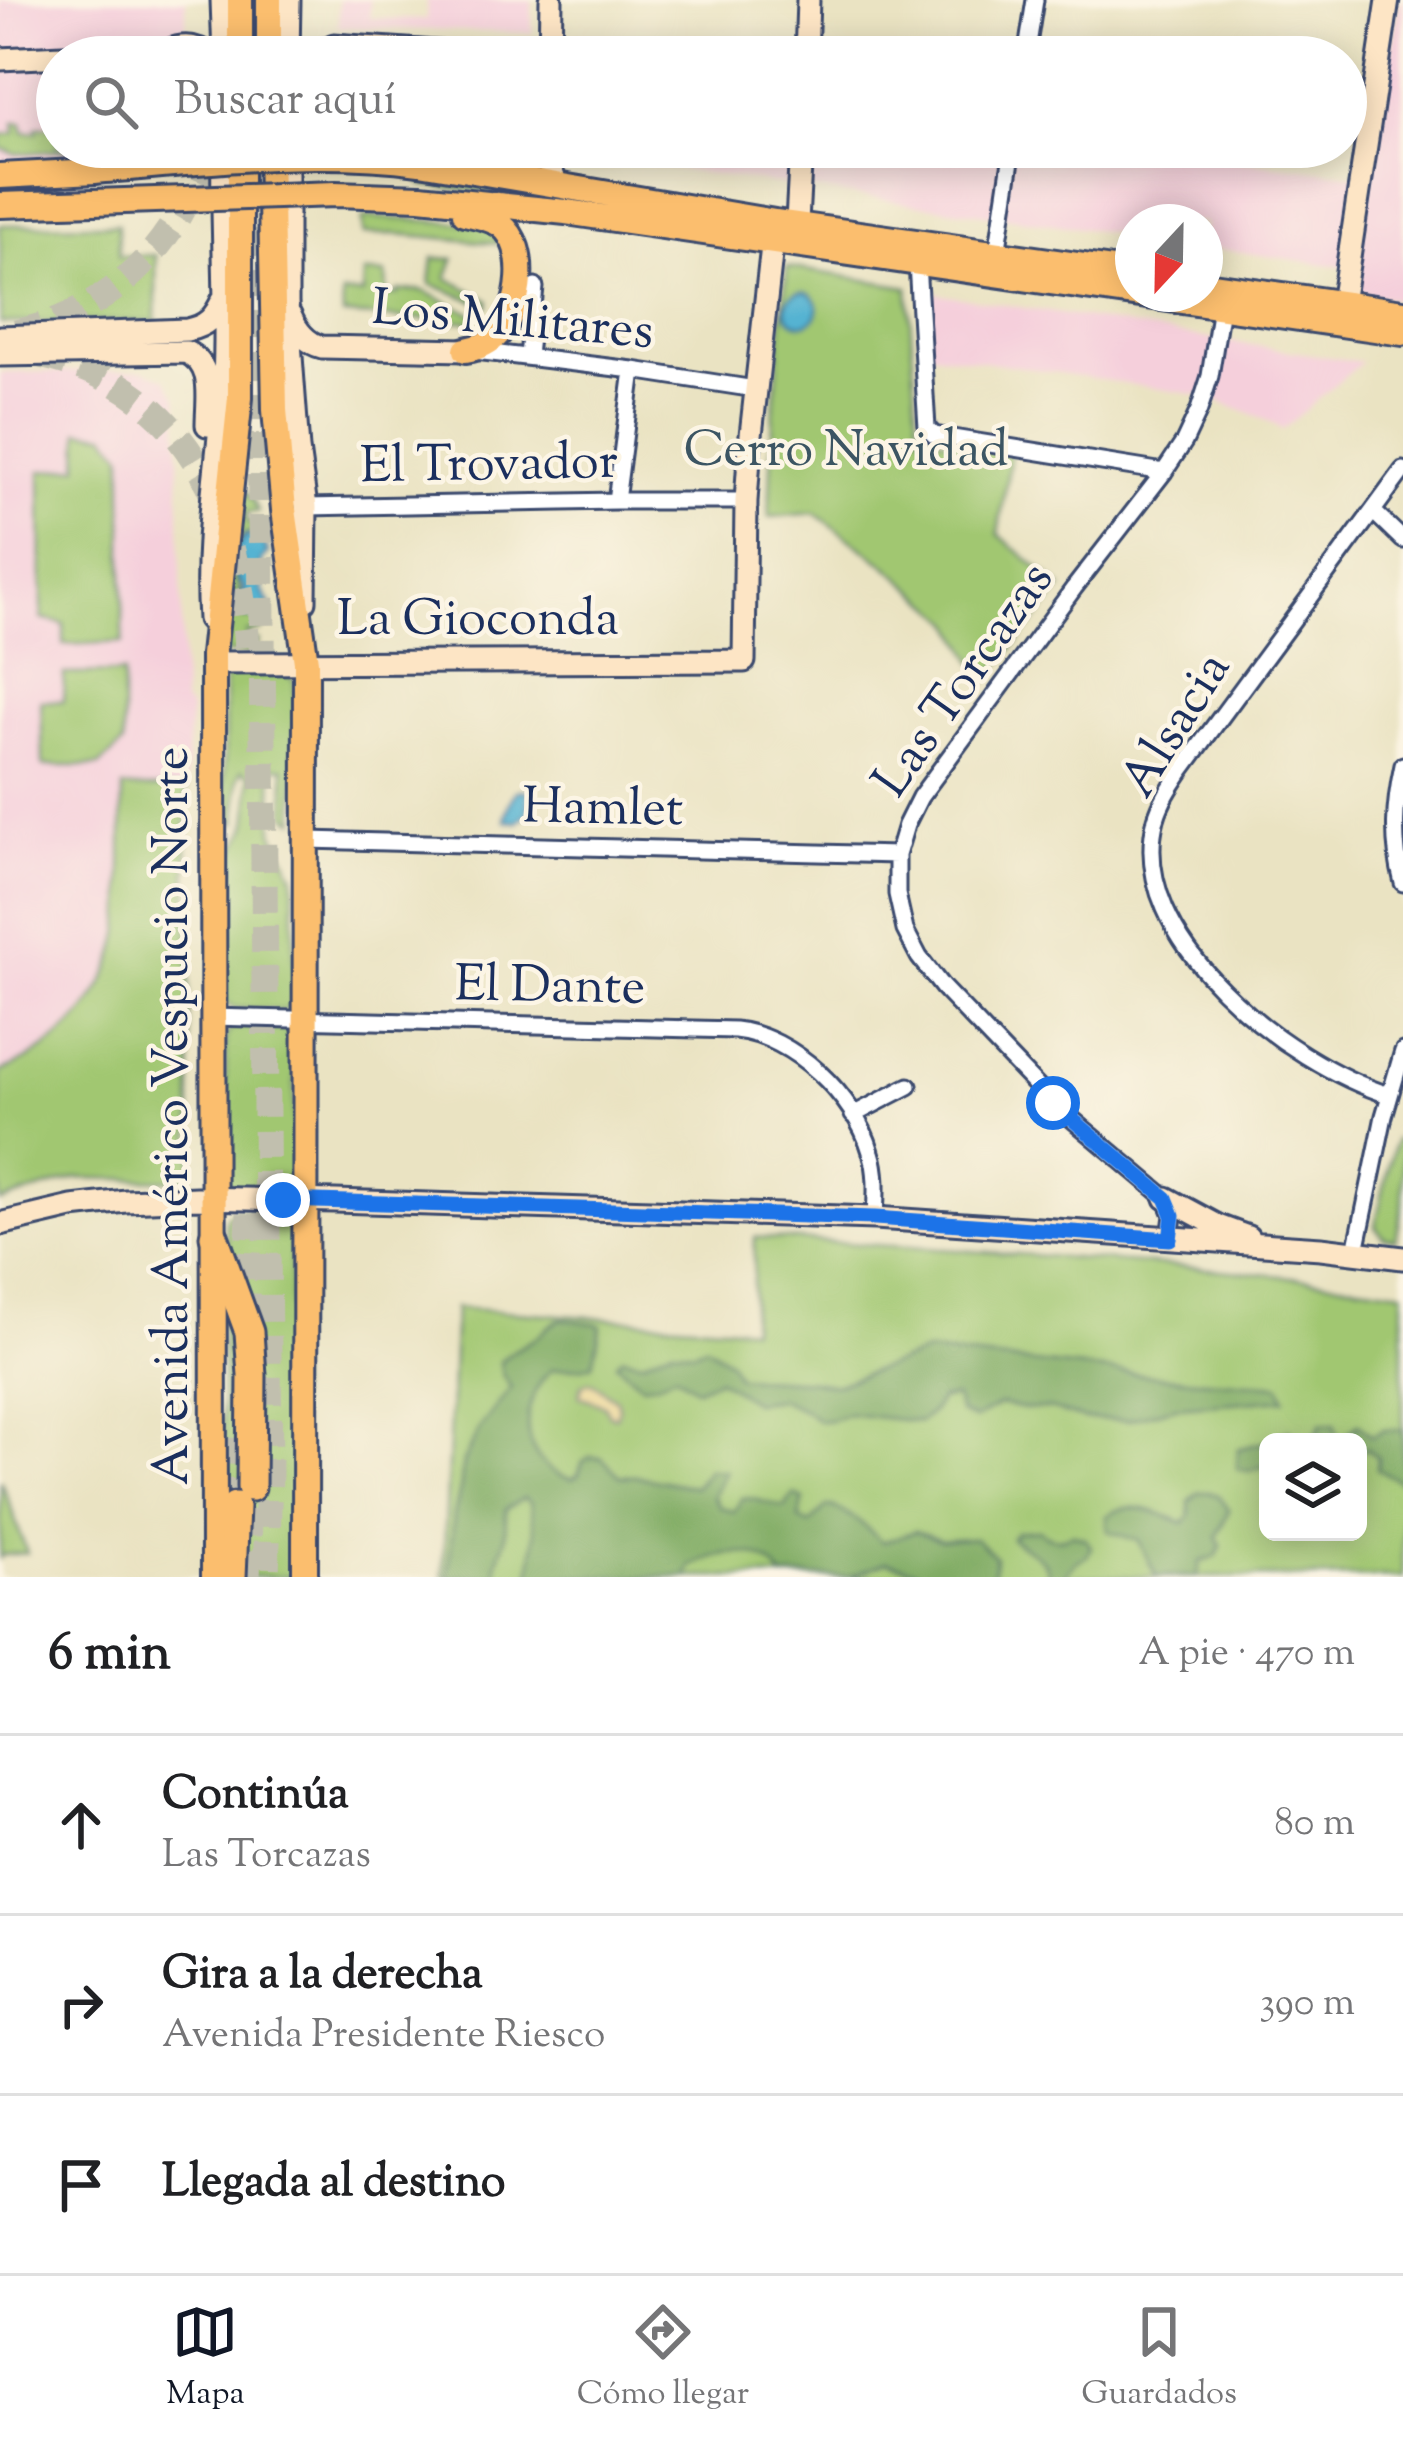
<!DOCTYPE html>
<html lang="es">
<head>
<meta charset="utf-8">
<style>
	body { margin:0; font-family:"Sorts Mill Goudy",serif; background:#f2f2f2; color:#202124 }
	.controls { position:absolute; right:36px; bottom:36px; display:grid; overflow:hidden; border-radius:18px; box-shadow:0 6px 30px #0003 }
	.controls button { width:108px; height:108px; display:grid; place-items:center; padding:0; border:0; border-bottom:3px solid #e0e0e0; background:#fff; color:#202124; font:60px sans-serif }
	.compass { position:absolute; left:1115px; top:204px; width:108px; height:108px; border-radius:50%; background:#fff; box-shadow:0 6px 30px #0003; rotate:202deg }
	.stop { position:absolute; width:36px; height:36px; margin:-27px; border:9px solid #1a73e8; border-radius:50%; background:#fff }
	.stop.end { background:#1a73e8; border-color:#fff; box-shadow:0 3px 12px #0008 }
	.list { margin:0; padding:0; list-style:none }
	h2 { display:flex; justify-content:space-between; align-items:center; height:156px; margin:0; padding:0 48px; font-size:51px }
	h2 small { font-size:39px; font-weight:400; color:#757577 }
	.list li { display:grid; grid-template-columns:78px 1fr auto; gap:36px; align-items:center; box-sizing:border-box; height:180px; padding:0 48px; border-top:3px solid #e0e0e0 }
	.list b { display:block; font-size:45px; white-space:nowrap }
	.list p { margin:0; font-size:39px; white-space:nowrap; color:#757577 }
	.list em { font-size:39px; font-style:normal; color:#757577 }
	.icon { flex:none; width:66px; height:66px; fill:none; stroke:currentColor; stroke-width:2; stroke-linecap:round; stroke-linejoin:round }
	.map { position:relative; flex:none; width:1403px; height:1577px; overflow:hidden }
	.search { position:absolute; background:#fff; box-shadow:0 6px 30px #0003; left:36px; right:36px; top:36px; height:132px; display:flex; align-items:center; gap:30px; box-sizing:border-box; padding:0 42px; border-radius:66px; color:#757577; font-size:45px }
	.sheet { height:696px; background:#fff }
	nav { display:flex; justify-content:space-around; align-items:center; box-sizing:border-box; height:168px; border-top:3px solid #e0e0e0; background:#fff; font-size:33px; color:#757577 }
	nav a { display:grid; justify-items:center; gap:6px }
	nav .on { color:#111827 }
	.map>svg:first-child { display:block }
</style>
</head>
<body>
<div class="map">
<svg width="1403" height="1577" viewBox="0 0 1403 1577">
	<rect width="100%" height="100%" fill="#fcf5e5"/>
	<filter id="ink" filterUnits="userSpaceOnUse"><feTurbulence type="fractalNoise" baseFrequency=".00833" numOctaves="2"/><feDisplacementMap in="SourceGraphic" scale="24" xChannelSelector="R" yChannelSelector="G"/><feConvolveMatrix kernelMatrix="1 2 1 2 8 2 1 2 1" color-interpolation-filters="sRGB"/></filter>
	<filter id="wash" filterUnits="userSpaceOnUse"><feTurbulence type="fractalNoise" baseFrequency=".004" numOctaves="4" result="noise"/><feDisplacementMap in="SourceGraphic" scale="48" xChannelSelector="R" yChannelSelector="G"/><feGaussianBlur stdDeviation="2.7" result="paint"/><feColorMatrix in="noise" values="0 0 0 0 0 0 0 0 0 0 0 0 0 0 0 0 0 1.4 0 .05"/><feComposite in="paint" operator="in"/></filter>
	<g filter="url(#wash)">
		<rect width="100%" height="100%" fill="#eae3c2"/>
		<!-- built -->
		<path fill="#f5cfdb" d="M0,0H186V57H57V147H185V156L0,164Z
			M339,0H370V18L426,20L427,0H532V33L338,27Z
			M1399,0H1403V301L1357,292L1358,269L1205,247V222H1133V236L648,165L650,147H1128L1373,177Z
			M924,291L1198,337L1362,362L1282,430L1273,423L1204,396L926,352Z
			M144,370L165,378L178,398L183,702L190,709L186,788L192,1165L190,1173L175,1180L77,1178L0,1202V373Z"/>
		<!-- green -->
		<path fill="#a1c771" stroke="#5e7b68" stroke-width="3" fill-rule="evenodd" d="M14,122H22L24,132H37V127L53,126V122H57V147L93,148L16,154L0,148V135L15,133Z
			M422,173L554,200L422,185Z
			M368,217L477,224L487,227L505,244L397,234H363L362,219Z
			M118,224L119,256L156,255V321L0,323V225Z
			M433,258L454,259L447,278L489,300L488,306L430,284Z
			M787,267L908,287L918,434L1011,453L998,534L1062,588L985,682L952,621L882,562L815,513L769,517L773,419Z
			M364,273L386,274L387,295H397L398,291L421,290L473,314L476,322L343,315L342,294H363Z
			M80,431L106,434L123,454V642L64,645V624L42,619L41,471L79,467Z
			M236,485C247,488 255,502 258,512L247,513V523H263L267,544L260,533L244,534L233,551L241,564L234,576L240,589L233,603L244,618H261L267,611L261,631L247,633L248,641H259L255,653H224L220,648Z
			M234,672L284,674L293,679L295,685V820L286,815L284,768L272,767L273,832L294,876V999L288,1009L282,1011L234,1008L225,1001L223,870C228,853 242,843 247,826C252,809 248,792 251,775L242,770L238,779L237,822L224,823L225,681L227,675Z
			M123,673V744L99,766H43L41,701H63L64,674Z
			M123,788H186L192,1165L190,1173L175,1180L77,1178L0,1202V1072C66,1046 115,991 122,919C124,903 122,888 122,872C122,844 122,816 123,788Z
			M237,1027L290,1030L295,1038L293,1180L291,1187C273,1193 239,1193 225,1181L226,1036L229,1031Z
			M1395,1140L1403,1142V1203L1396,1239L1384,1237L1375,1226Z
			M233,1212L282,1213L289,1219L291,1228V1308L296,1365V1577H238L223,1504L222,1298L233,1315L261,1493L225,1223L226,1217Z
			M755,1237C969,1252 1190,1261 1403,1291V1577H443L455,1308L751,1328ZM1268,1442H1358V1532H1268Z
			M1,1480L27,1553L3,1555L0,1558Z"/>
		<!-- forest -->
		<path fill="#80ac63" stroke="#4e6e60" stroke-width="3" d="M561,1319L598,1324L601,1325L593,1364L584,1367L552,1369C516,1403 517,1465 572,1479L578,1475L583,1461L590,1457L602,1458L620,1476H636L695,1487L708,1470L726,1471L713,1496L720,1507L734,1512L742,1498C756,1497 770,1505 784,1507L794,1495L804,1499L799,1519L810,1524L827,1506C852,1512 864,1526 883,1542L915,1531L941,1540L975,1538L995,1557L993,1577H923L916,1570L886,1562L850,1577H782C763,1544 719,1550 690,1567L688,1577H530L535,1534L530,1502L524,1498L506,1509L505,1540L497,1563V1577H448L454,1515L461,1485L463,1462L480,1428L511,1388L502,1374L500,1362C511,1350 522,1347 535,1338C546,1331 549,1324 561,1319Z
			M706,1346L729,1361L738,1377L812,1381L835,1385L927,1352L1187,1379L1279,1385L1285,1399L1175,1407L1127,1420L1084,1419L1050,1409H1025L1000,1404L975,1419L960,1413L955,1397L941,1399L932,1412L920,1422L849,1414L831,1420L819,1421L802,1409L779,1399L754,1402L718,1379L697,1389L675,1374L658,1383L642,1385L616,1363L622,1357L642,1361L672,1348L693,1351Z
			M1321,1424H1335L1338,1441L1268,1442V1465L1249,1471L1237,1469L1238,1449L1262,1443L1289,1430L1297,1436L1315,1437Z
			M1358,1424L1372,1436L1384,1430H1403V1483L1377,1469L1378,1458L1367,1449L1358,1450V1442H1347L1345,1436Z
			M1208,1492L1218,1495L1229,1510L1217,1537L1221,1546L1216,1557L1200,1562L1198,1574L1193,1577L1156,1576L1139,1541L1108,1531L1107,1516C1133,1498 1159,1514 1185,1523L1190,1516L1189,1502L1198,1493Z
			M1038,1530C1051,1540 1059,1540 1073,1534L1086,1539L1091,1547L1087,1556L1077,1561L1063,1577H1048C1049,1556 1026,1551 1011,1538L1016,1532Z"/>
		<!-- sand -->
		<path fill="#eeda9e" stroke="#84847e" stroke-width="3" d="M588,1382C599,1384 606,1393 616,1399L619,1409L616,1416L609,1415L604,1405L579,1396L582,1385Z"/>
		<!-- water -->
		<path fill="#54b3d2" stroke="#387198" stroke-width="3" d="M786 308a16 16 0 1 1 32 0a16 16 0 1 1-32 0Z
			M245,537H260L268,552L260,564L269,577L261,589L270,604L262,617H246L237,603L245,589L237,577L243,564L235,551Z
			M525,790L528,792V812L518,822L506,821C504,814 512,797 516,791Z"/>
	</g>
	<g filter="url(#ink)">
		<g fill="none" stroke-linecap="round" stroke-linejoin="round">
			<!-- highway-tunnel -->
			<path stroke="#c1bfae" stroke-width="27" stroke-dasharray="27 14" stroke-linecap="butt" d="M258,147L269,1473L266,1577
				M16,333C116,310 178,244 208,147
				M41,355C189,388 237,510 247,647
				M245,1320L250,1214
				M235,1506L240,1424
				M247,1577L250,1491"/>
			<!-- street casing -->
			<g stroke="#3a4a6d" stroke-width="21">
				<path id="street" d="M1026,57L1035,0
					M997,254L1013,147
					M917,263L927,428L934,435L1164,472
					M475,351L633,370L755,389
					M528,356L535,287
					M616,501L633,370
					M306,507L616,501H746
					M1373,511L1403,540
					M1403,765C1394,806 1392,842 1403,883
					M307,840L897,855
					M212,1017L735,1030C793,1036 855,1096 871,1152C878,1173 876,1196 875,1218
					M1389,1095C1289,1064 1124,939 1156,819C1161,801 1172,785 1182,770L1403,470
					M853,1115L909,1086
					M1170,1239L1173,1215L1166,1198L1053,1103L943,988L919,957L905,930L897,894V855L906,825L920,797L1074,588L1164,472L1184,442L1199,410L1210,376L1221,307
					M1356,1251L1384,1116L1403,1051"/>
			</g>
			<!-- secondary casing -->
			<g stroke="#3a4a6d" stroke-width="27">
				<path id="secondary" d="M222,0L224,57
					M288,57L289,0
					M311,57L334,45L508,57
					M550,57L551,0
					M806,57L808,0
					M0,59L168,51C184,44 198,46 211,57
					M287,147V303L298,449L306,507L305,601
					M548,147L549,165L557,185
					M796,240L801,147
					M1342,304L1388,0
					M290,315C296,329 306,343 322,347L466,350
					M0,337L187,330C207,326 215,317 223,299
					M0,355L186,352C215,366 207,397 207,425
					M209,619C203,538 219,460 224,379C228,302 221,224 223,147
					M213,663L744,661L746,501L750,444L774,228
					M1166,1198L1218,1226L1248,1237
					M0,1224L72,1207L126,1201L197,1198L335,1201L875,1218L1321,1248L1403,1258"/>
			</g>
			<!-- primary casing -->
			<g stroke="#3a4a6d" stroke-width="30">
				<path id="primary" d="M240,0V57
					M269,0V57
					M270,147L275,410L284,510L306,662L305,1577
					M420,162L775,222L1133,273
					M476,170L507,159L522,147
					M0,176L95,171
					M420,197L566,212L1403,333
					M0,205L94,202
					M465,213C477,216 491,218 501,225C530,247 521,309 499,333C490,343 479,348 466,350
					M1205,284L1403,312
					M214,1577L213,655L240,398V147"/>
			</g>
			<!-- highway casing -->
			<g stroke="#3a4a6d" stroke-width="33">
				<path id="highway" d="M214,1236L249,1332L252,1375L251,1487
					M232,1577L235,1506"/>
			</g>
			<!-- street -->
			<use href="#street" stroke="#fff" stroke-width="15"/>
			<!-- secondary -->
			<use href="#secondary" stroke="#fde5c5" stroke-width="21"/>
			<!-- primary -->
			<use href="#primary" stroke="#fbbe6e" stroke-width="24"/>
			<!-- highway -->
			<use href="#highway" stroke="#fbbe6e" stroke-width="27"/>
			<!-- primary-bridge casing -->
			<g stroke="#3a4a6d" stroke-width="30" stroke-linecap="butt">
				<path id="primary-bridge" d="M95,171C204,162 312,148 420,162
					M94,202L336,194L420,197"/>
			</g>
			<!-- primary-bridge -->
			<use href="#primary-bridge" stroke="#fbbe6e" stroke-width="24"/>
		</g>
	</g>
	<g fill="none" stroke-linecap="round" stroke-linejoin="round" filter="url(#ink)">
		<!-- route -->
		<path stroke="#1a73e8" stroke-width="15" d="M283,1200L875,1218L1170,1239L1173,1215L1166,1198L1053,1103"/>
	</g>
	<g text-anchor="middle" stroke-width="9" stroke-linejoin="round" paint-order="stroke">
		<!-- street labels -->
		<g font-size="51" fill="#1b2f5e" stroke="#fcf5e5">
			<text transform="translate(513 317) rotate(5)" y="18">Los Militares</text>
			<text transform="translate(489 461) rotate(-1)" y="18">El Trovador</text>
			<text x="478" y="634">La Gioconda</text>
			<text transform="translate(961 678) rotate(-55)" y="18">Las Torcazas</text>
			<text transform="translate(1173 723) rotate(-58)" y="18">Alsacia</text>
			<text transform="translate(603 805) rotate(1)" y="18">Hamlet</text>
			<text transform="translate(550 983) rotate(1)" y="18">El Dante</text>
			<text transform="translate(169 1116) rotate(-90)" y="18">Avenida Américo Vespucio Norte</text>
		</g>
		<!-- park labels -->
		<g font-size="51" fill="#3c5563" stroke="#fcf5e5">
			<text x="846" y="465">Cerro Navidad</text>
		</g>
	</g>
</svg>
<div class="controls">
<button><svg class="icon" aria-label="layers" viewBox="0 0 24 24"><path d="M12 4l9 5-9 5-9-5zM3 14l9 5 9-5"/></svg></button>
</div>
<svg class="compass" viewBox="-18 -18 36 36"><path d="M0-13l5 13h-10z" fill="#e53935"/><path d="M0 13l5-13h-10z" fill="#757577"/></svg>
<div class="stop" style="left:1053px;top:1103px"></div>
<div class="stop end" style="left:283px;top:1200px"></div>
<div class="search"><svg class="icon" aria-label="search" viewBox="0 0 24 24"><circle cx="10" cy="10" r="6"/><path d="M15 15l6 6"/></svg>Buscar aquí</div>
</div>
<section class="sheet">
<h2>6 min<small>A pie · 470 m</small></h2>
<ul class="list">
<li><svg class="icon" aria-label="ahead" viewBox="0 0 24 24"><path d="M12 20V5M6 11l6-6 6 6"/></svg><div><b>Continúa</b><p>Las Torcazas</p></div><em>80 m</em></li>
<li><svg class="icon" aria-label="right" viewBox="0 0 24 24"><path d="M7 20v-9h11M14 6l5 5-5 5"/></svg><div><b>Gira a la derecha</b><p>Avenida Presidente Riesco</p></div><em>390 m</em></li>
<li><svg class="icon" aria-label="arrive" viewBox="0 0 24 24"><path d="M6 21V4h12l-3 4 3 4H6"/></svg><div><b>Llegada al destino</b></div></li>
</ul>
</section>
<nav>
<a class="on"><svg class="icon" aria-label="map" viewBox="0 0 24 24"><path d="M3 6l6-2 6 2 6-2v14l-6 2-6-2-6 2zM9 4v14M15 6v14"/></svg>Mapa</a>
<a><svg class="icon" aria-label="directions" viewBox="0 0 24 24"><path d="M12 3l9 9-9 9-9-9zM9 14v-3h6M13 9l2 2-2 2"/></svg>Cómo llegar</a>
<a><svg class="icon" aria-label="saved" viewBox="0 0 24 24"><path d="M7 4h10v16l-5-4-5 4z"/></svg>Guardados</a>
</nav>
</body>
</html>
